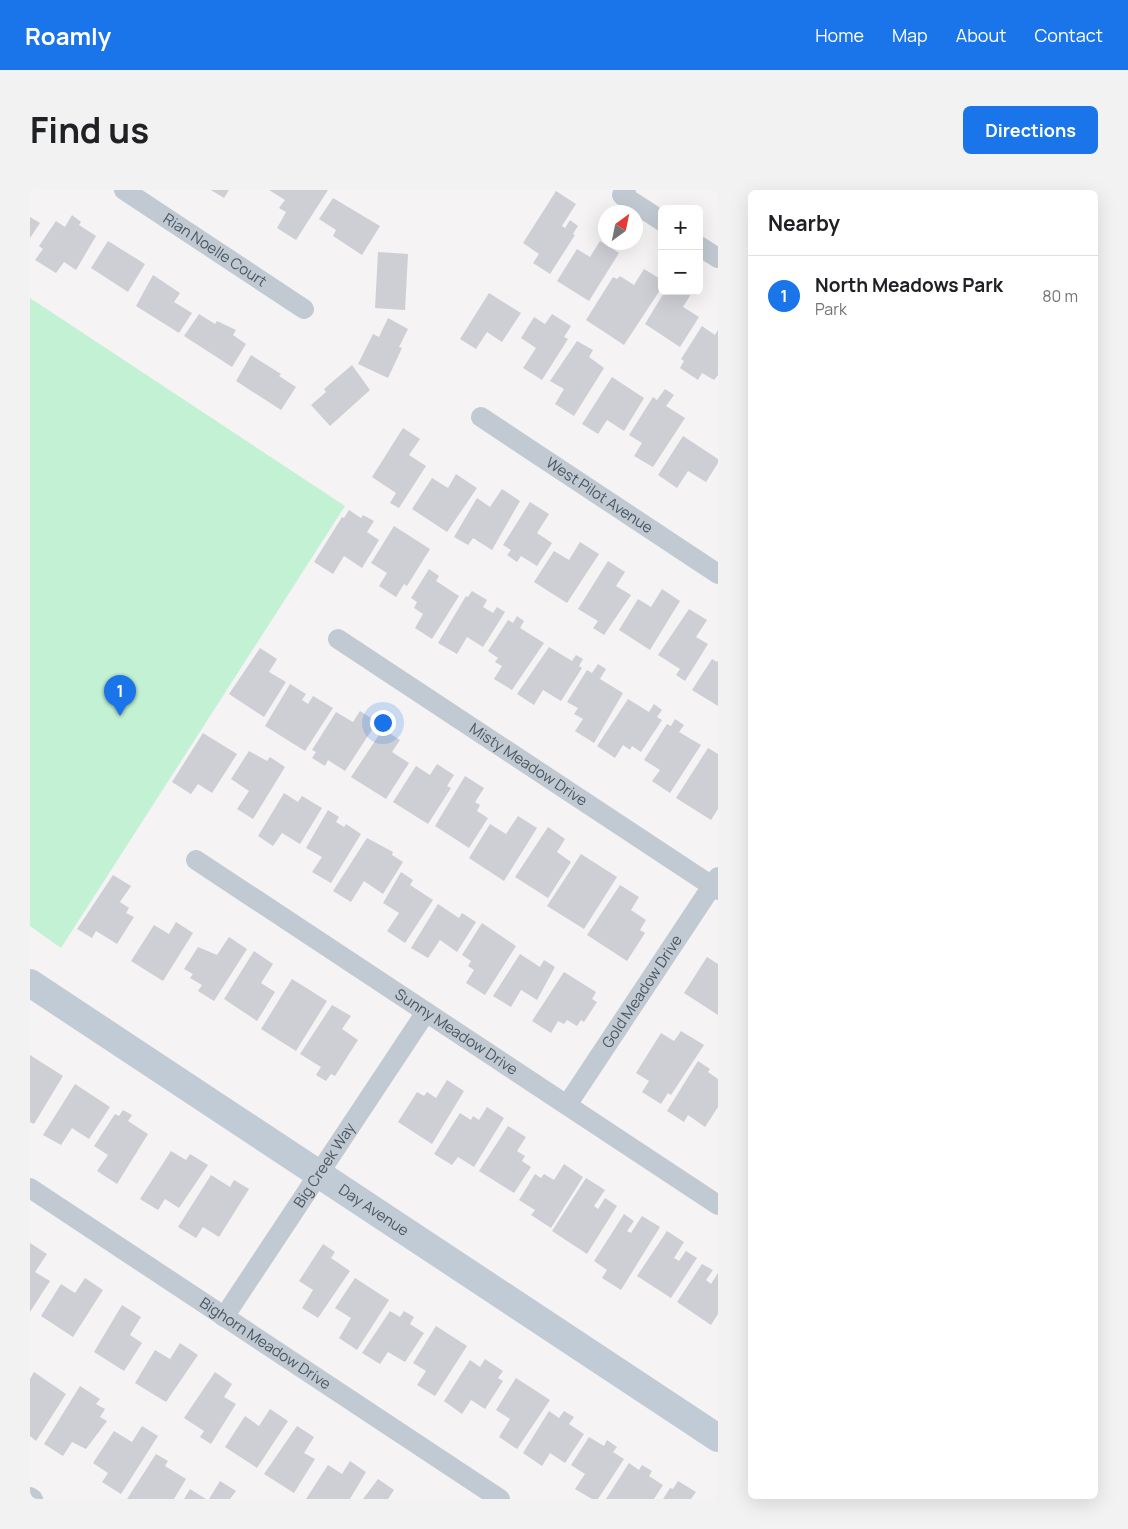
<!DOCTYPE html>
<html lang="en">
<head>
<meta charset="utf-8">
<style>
	body { margin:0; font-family:Manrope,sans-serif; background:#f2f2f2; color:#202124 }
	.controls { position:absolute; right:15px; top:15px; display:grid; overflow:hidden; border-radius:8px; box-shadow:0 5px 20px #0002 }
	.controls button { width:45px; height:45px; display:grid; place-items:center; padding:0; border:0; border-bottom:1px solid #e0e0e0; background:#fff; color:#202124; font:25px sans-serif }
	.compass { position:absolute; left:568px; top:15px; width:45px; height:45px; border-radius:50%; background:#fff; box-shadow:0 5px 20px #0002; rotate:33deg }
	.you { position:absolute; left:352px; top:532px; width:18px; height:18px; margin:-12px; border:4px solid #fff; border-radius:50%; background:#1a73e8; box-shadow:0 0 0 8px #1a73e833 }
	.badge { display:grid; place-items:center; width:32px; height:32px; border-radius:50%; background:#1975e9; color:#fff; font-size:16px; font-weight:700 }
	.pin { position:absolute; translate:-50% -41px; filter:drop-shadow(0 1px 2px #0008) }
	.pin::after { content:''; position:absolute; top:26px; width:18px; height:15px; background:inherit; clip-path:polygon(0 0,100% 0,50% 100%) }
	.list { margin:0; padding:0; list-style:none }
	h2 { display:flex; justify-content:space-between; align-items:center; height:65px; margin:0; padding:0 20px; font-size:21px }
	h2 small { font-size:16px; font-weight:400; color:#757577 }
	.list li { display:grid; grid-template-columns:32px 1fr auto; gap:15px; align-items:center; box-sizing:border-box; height:80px; padding:0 20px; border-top:1px solid #e0e0e0 }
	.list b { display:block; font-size:19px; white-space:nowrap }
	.list p { margin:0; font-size:16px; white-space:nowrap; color:#757577 }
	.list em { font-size:16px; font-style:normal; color:#757577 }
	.map { position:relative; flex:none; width:688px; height:1309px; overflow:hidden; border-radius:8px }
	header { display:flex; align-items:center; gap:30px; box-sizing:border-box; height:70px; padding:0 25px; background:#1975e9; color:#fff }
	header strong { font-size:24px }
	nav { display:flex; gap:28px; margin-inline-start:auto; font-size:18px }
	.intro { display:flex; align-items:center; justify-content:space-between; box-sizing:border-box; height:120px; padding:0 30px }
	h1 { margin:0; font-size:35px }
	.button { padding:12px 22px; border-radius:8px; background:#1975e9; color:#fff; font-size:18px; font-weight:700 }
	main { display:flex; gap:30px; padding:0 30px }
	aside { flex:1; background:#fff; border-radius:8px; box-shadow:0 5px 20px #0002 }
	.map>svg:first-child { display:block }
</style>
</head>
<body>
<header>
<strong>Roamly</strong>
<nav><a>Home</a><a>Map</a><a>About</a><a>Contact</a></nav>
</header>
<div class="intro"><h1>Find us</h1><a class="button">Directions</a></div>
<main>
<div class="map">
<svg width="688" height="1309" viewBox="0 0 688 1309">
	<rect width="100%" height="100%" fill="#f5f3f3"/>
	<!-- green -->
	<path fill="#c3f1d4" d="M0,108L315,316L31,758L0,736Z"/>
	<!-- building -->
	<path fill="#cdcfd5" d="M181,0H199L194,8Z
		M239,0H298L266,50L247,38L256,22L249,18L255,10Z
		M526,1L546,14L532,36L535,38L540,30L548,36L543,44L545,45L520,84L503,73L509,64L493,53Z
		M303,8L350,36L332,65L303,46L306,40L289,29Z
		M42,25L51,32L49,35L66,46L46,80L34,72L26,83L5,70L13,59L9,56L26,31L35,37Z
		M0,27L10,33L0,48Z
		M78,51L115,74L98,102L61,78Z
		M570,51L589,63L559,111L527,91L547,59L560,67Z
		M348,62L378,64L375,120L345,118Z
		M614,79L632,90V97L594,155L556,130L583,87L587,89L590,86L604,95Z
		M123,85L150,103L144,112L162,123L149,143L106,116Z
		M635,101H657L661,104L653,117L669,127L650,157L615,134Z
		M459,103L491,123L472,152L457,142L446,159L430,149Z
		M169,124L185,134L187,131L206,140L203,145L216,154L202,177L154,146Z
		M522,124L541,136L534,147L538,149L512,190L493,178L506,158L491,148L504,127L515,134Z
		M358,128L378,139L369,157L372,158L358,188L328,174L343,144L349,147Z
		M672,136L685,145L688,140V185L684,190L672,183L668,190L650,178L654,171L651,169Z
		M547,151L563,160L559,167L574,178L544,226L525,214L534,199L520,191Z
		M221,165L251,184L249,186L266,197L251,220L206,191Z
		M322,175L340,200L300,236L281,215L296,202L294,199Z
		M582,187L614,208L594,241L577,230L568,244L552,234Z
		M635,199L644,205L636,216L655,228L623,277L604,266L612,253L599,245L623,207L627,210Z
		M373,238L390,249L379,265L396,276L369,318L360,313L366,303L342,287Z
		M653,246L688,269V273L676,292L658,281L647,298L628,285Z
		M426,284L447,298L417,342L382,319L402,288L418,298Z
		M472,299L490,311L462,360L443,348L438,355L424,347L447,308L460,317Z
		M500,312L519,324L507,343L522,353L507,376L491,366L487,372L477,365L481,360L473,355Z
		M319,320L331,328L333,325L344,331L337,342L349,350L332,378L314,366L303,384L284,372L312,327L314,328Z
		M364,336L400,359L377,396L374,394L366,407L349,396L357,383L341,373Z
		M550,352L569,364L537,413L504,392L524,361L539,370Z
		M578,371L595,382L586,396L601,405L574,445L563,438L568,431L548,419Z
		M399,379L409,386L406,391L429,406L402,449L385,438L393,424L384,418L387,412L381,408Z
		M632,399L650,411L620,460L589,440L608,409L621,417Z
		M442,401L457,410L453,417L463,423L467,417L475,422L453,457L437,447L427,464L408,453L436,406L438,407Z
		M659,419L677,430L666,447L678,454L655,491L646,485L650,479L628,465Z
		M487,426L494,431L490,438L514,453L482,500L464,489L472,476L465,472L468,468L458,461L478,430L483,433Z
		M519,457L542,471L546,465L553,469L549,476L552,478L531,511L513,500L504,515L487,504Z
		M230,458L247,469L239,482L256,492L234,527L199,504Z
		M682,469L687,472L688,470V516L662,500Z
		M568,474L576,479L570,489L593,503L564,553L545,541L553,529L544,524L548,518L537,512L557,480L562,483Z
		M260,494L276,504L272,510L278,514L283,506L303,518L275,561L235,536Z
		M598,509L619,522L624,514L632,520L627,527L632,530L611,562L602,556L600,560L593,555L585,568L567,556Z
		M330,521L347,532L315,581L298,570L295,576L282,568L286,562L282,560L306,522L323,532Z
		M645,529L654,535L649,542L671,555L640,603L622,591L630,580L614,570L637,534L641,536Z
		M353,539L370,550L362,562L379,573L356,609L321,587Z
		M173,543L207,564L182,603L168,594L161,604L142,592Z
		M678,558L688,564V619L681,630L646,608Z
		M219,561L237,571L240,567L255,577L223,629L207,619L219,601L201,589Z
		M407,574L424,585L417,596L421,598L398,634L363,612L386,576L400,585Z
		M435,586L454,598L445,612L450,615L447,621L458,628L439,658L405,636Z
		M254,603L268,612L272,606L292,618L270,654L252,643L243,656L228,646Z
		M298,620L309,627L306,632L314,637L316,634L331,644L301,693L282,682L292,667L276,658Z
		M488,626L507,638L474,691L439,668L460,634L476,644Z
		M518,637L535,649L527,662L541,672L518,708L485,687Z
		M337,648L363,662L362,665L373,672L353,704L334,691L321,712L303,701Z
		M551,664L587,687L554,739L517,716Z
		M371,682L383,690L380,695L403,710L375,753L357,741L369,723L353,713Z
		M83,685L101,696L90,712L99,718L96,723L104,727L87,754L66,741L62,748L47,739Z
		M590,695L609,707L601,720L616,730L610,740L615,743L597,771L557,745Z
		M408,714L429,728L432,723L446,732L427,762L410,750L398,768L381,758Z
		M146,732L163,743L133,791L101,771L124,735L139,744Z
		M452,733L486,756L455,805L436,793L444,780L438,776L441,771L432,765Z
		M199,747L217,759L184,811L168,801L172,795L160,788L163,784L154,779L168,757L187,765Z
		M224,761L243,774L231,793L245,802L227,831L194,809Z
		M490,764L510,777L514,770L525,777L507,810L491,800L481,817L463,806Z
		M677,767L688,774V825L654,803Z
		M534,782L566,802L562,809L567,812L554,832L551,830L547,836L537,830L534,834L528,831L521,843L502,831Z
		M262,789L297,811L266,861L231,839Z
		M302,815L321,826L312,839L328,850L305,886L301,884L296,891L286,885L291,877L270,864Z
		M651,841L674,855L641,905L638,903L631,914L612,902L619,891L606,883L631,843L644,851Z
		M0,865L33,886L4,934L0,932Z
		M668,871L680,879L678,882L688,889V917L675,937L658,925L654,932L637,921Z
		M417,890L434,901L402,954L368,932L387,902L394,906L397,902L406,908Z
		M45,894L80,917L59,949L42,938L31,955L13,945Z
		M457,917L474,928L444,977L428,967L422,975L404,964L430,923L441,930L443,926L449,930Z
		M93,920L102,925L98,931L118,944L87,994L67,981L78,965L64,956L85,924L89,926Z
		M478,936L496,947L487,961L495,966L492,971L501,977L484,1003L449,981Z
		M141,961L156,970L160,964L178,975L149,1018L135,1009L128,1020L110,1009Z
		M534,974L553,987L521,1038L501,1025L505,1020L489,1010L505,984L511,988L514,984L524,990Z
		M181,985L200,997L204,990L219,999L189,1047L173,1037L166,1048L148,1037Z
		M556,988L575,1000L564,1016L568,1019L575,1008L587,1016L557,1064L522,1041Z
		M594,1024L604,1031L597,1041L601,1043L612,1026L630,1037L591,1100L572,1088L577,1080L564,1071Z
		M637,1041L654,1052L644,1068L649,1071L656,1061L667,1068L641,1108L607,1086Z
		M0,1053L17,1064L5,1082L20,1091L0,1122Z
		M293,1054L305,1062L301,1068L320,1081L288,1128L272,1118L283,1100L269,1091Z
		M672,1074L683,1080L676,1090L681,1094L688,1083V1124L681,1135L647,1112Z
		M55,1088L73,1100L43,1147L11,1126L31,1094L45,1103Z
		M325,1088L359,1110L327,1160L309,1148L321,1128L305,1118Z
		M92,1115L111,1127L100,1145L112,1153L94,1181L64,1162Z
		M360,1121L370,1127L374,1121L384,1127L380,1134L394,1143L375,1172L358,1162L350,1174L332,1163Z
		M406,1136L437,1156L405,1206L387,1195L396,1181L383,1173Z
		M150,1153L168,1165L136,1212L105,1193L125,1160L140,1169Z
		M455,1169L473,1181L468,1188L473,1191L455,1219L441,1210L432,1224L414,1211L440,1170L450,1177Z
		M4,1182L36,1204L6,1251L0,1246V1189Z
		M185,1182L202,1194L194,1207L206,1214L181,1254L170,1247L174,1241L154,1228Z
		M486,1188L520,1210L487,1259L469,1247L480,1229L466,1220Z
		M50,1196L70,1209L66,1214L75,1219L70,1227L77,1231L56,1259L42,1252L33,1266L14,1254Z
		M240,1219L258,1231L227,1278L195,1257L215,1226L229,1236Z
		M519,1221L529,1228L534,1221L544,1227L539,1234L554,1244L535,1273L520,1263L512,1276L493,1263Z
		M112,1236L128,1246L91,1304L72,1292L78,1283L63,1273L84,1241L102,1252Z
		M267,1236L284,1247L274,1263L285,1269L264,1303L234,1284Z
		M559,1247L574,1256L577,1250L587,1257L583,1262L594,1269L568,1309H562L545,1299L555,1284L541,1275Z
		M126,1264L138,1271L135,1276L156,1289L144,1309H97Z
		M320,1271L336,1282L320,1309H276L298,1275L312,1284Z
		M599,1273L609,1280L612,1275L622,1281L619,1286L633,1295L624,1309H576Z
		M348,1289L364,1300L358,1309H333Z
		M190,1291L206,1301L200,1309H179Z
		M648,1291L666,1302L661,1309H633L640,1298L643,1299Z
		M160,1299L176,1309H154Z"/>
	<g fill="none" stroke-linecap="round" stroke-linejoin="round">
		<!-- street -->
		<g stroke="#c1cad2" stroke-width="20">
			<path id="s1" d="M94,0L274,119"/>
			<path d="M596,0L592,5L632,31"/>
			<path d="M669,56L688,68"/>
			<path id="s2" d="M451,227L688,384"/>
			<path id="s3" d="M308,449L688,700"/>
			<path id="s4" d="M166,670L688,1015"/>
			<path id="s5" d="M537,915L688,687"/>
			<path id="s6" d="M0,998L470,1309"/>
			<path id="s7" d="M194,1127L396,822"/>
			<path d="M0,1307L3,1309"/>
		</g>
		<!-- secondary -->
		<path stroke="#c1cbd6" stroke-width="28" id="s8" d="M0,793L688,1248"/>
	</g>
	<g text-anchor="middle" stroke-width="4" stroke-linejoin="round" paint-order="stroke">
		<!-- street labels -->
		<g font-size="15" fill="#4a5661" stroke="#fff">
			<text dy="5" stroke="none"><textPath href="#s1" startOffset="109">Rian Noelle Court</textPath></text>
			<text dy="5" stroke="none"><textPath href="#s2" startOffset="142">West Pilot Avenue</textPath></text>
			<text dy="5" stroke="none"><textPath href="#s3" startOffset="228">Misty Meadow Drive</textPath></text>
			<text dy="5" stroke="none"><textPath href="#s5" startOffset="136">Gold Meadow Drive</textPath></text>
			<text dy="5" stroke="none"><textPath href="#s4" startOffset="312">Sunny Meadow Drive</textPath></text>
			<text dy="5" stroke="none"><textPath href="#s7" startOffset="182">Big Creek Way</textPath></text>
			<text dy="5" stroke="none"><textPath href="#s8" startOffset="412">Day Avenue</textPath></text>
			<text dy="5" stroke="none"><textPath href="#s6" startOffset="282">Bighorn Meadow Drive</textPath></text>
		</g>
	</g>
</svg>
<div class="controls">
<button>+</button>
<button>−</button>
</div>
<svg class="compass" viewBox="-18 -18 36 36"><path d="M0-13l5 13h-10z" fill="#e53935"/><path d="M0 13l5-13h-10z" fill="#757577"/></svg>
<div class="you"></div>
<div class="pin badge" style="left:90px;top:526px">1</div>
</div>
<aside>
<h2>Nearby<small></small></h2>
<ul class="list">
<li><span class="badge">1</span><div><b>North Meadows Park</b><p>Park</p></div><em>80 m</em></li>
</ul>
</aside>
</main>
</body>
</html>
